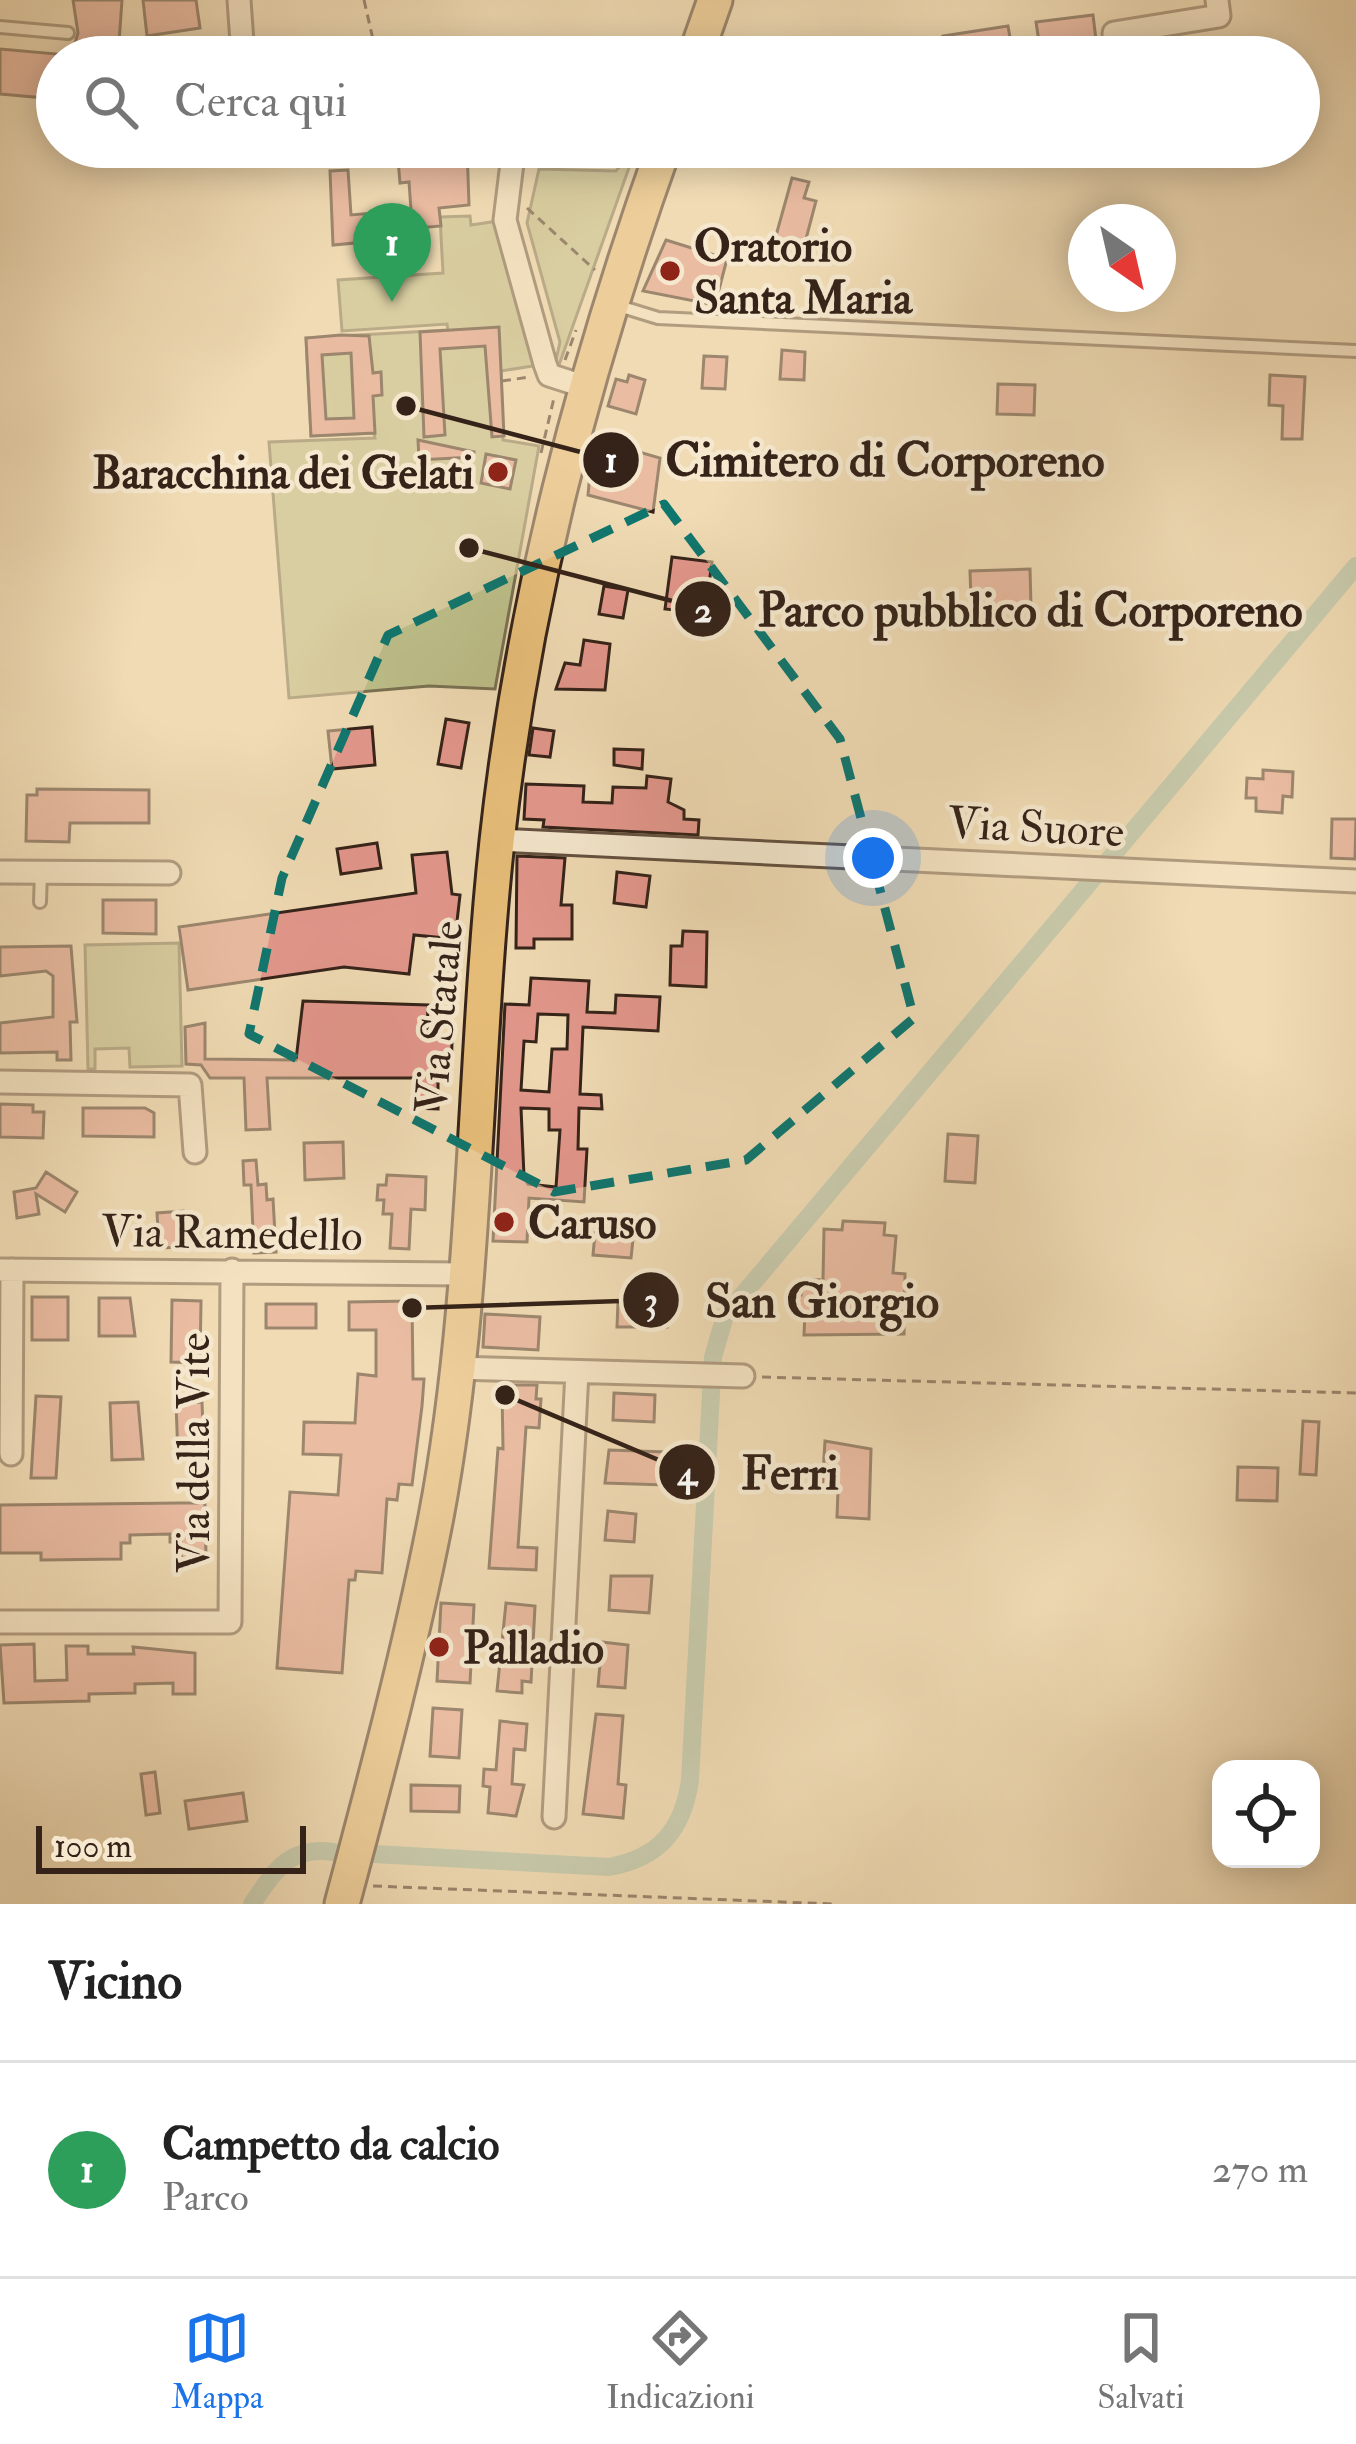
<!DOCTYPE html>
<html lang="it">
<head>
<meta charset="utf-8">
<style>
	body { margin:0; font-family:"IM FELL Double Pica",serif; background:#f2f2f2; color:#222 }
	.controls { position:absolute; right:36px; bottom:36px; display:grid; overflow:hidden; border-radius:24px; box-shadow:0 6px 30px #0003 }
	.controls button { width:108px; height:108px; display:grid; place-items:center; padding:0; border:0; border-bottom:3px solid #e0e0e0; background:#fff; color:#222; font:60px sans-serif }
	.compass { position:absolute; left:1068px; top:204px; width:108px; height:108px; border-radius:50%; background:#fff; box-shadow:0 6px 30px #0003; rotate:146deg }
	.scale { position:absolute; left:36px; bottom:30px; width:270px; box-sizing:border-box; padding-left:12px; border:6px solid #352319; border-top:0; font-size:33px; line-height:42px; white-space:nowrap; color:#352319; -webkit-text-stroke:9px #f5e8ce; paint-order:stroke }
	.you { position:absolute; left:873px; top:858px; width:42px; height:42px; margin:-30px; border:9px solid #fff; border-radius:50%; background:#1a73e8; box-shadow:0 0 0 18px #1a73e833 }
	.badge { display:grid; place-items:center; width:78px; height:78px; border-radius:50%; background:#1a73e8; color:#fff; font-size:39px; font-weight:700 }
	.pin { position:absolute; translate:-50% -99px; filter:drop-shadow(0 3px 6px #0008) }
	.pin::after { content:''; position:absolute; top:63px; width:42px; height:36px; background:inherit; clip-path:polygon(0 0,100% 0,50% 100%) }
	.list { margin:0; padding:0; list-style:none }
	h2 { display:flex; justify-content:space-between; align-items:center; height:156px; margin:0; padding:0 48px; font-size:51px }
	h2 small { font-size:39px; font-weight:400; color:#767676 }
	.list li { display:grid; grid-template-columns:78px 1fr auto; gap:36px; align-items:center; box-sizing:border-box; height:216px; padding:0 48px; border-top:3px solid #e0e0e0 }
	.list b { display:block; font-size:45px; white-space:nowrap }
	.list p { margin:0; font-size:39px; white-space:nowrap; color:#767676 }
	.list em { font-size:39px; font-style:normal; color:#767676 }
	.icon { flex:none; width:66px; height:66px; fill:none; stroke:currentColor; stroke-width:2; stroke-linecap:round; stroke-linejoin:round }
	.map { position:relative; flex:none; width:1356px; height:1904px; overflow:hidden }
	.search { position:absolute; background:#fff; box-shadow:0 6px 30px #0003; left:36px; right:36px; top:36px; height:132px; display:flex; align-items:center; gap:30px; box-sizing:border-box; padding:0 42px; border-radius:66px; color:#767676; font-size:45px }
	.sheet { height:372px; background:#fff }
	nav { display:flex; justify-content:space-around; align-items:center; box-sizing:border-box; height:168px; border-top:3px solid #e0e0e0; background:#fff; font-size:33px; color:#767676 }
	nav a { display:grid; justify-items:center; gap:6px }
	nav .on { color:#1a73e8 }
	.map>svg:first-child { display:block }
</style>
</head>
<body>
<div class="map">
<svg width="1356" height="1904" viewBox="0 0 1356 1904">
	<rect width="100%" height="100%" fill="#f0dbb4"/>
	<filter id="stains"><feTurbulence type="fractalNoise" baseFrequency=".00167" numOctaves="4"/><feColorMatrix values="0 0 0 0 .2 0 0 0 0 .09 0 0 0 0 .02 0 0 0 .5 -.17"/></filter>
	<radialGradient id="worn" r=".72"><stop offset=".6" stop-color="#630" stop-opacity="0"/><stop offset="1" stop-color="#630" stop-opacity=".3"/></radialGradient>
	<!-- green -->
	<path fill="#bdbf8a" stroke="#797152" stroke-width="3" d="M624,161L631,162L559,365L555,364L560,342L527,223L539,169L616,171Z
		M470,216L471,225L505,220L545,364L501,371L503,440L539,446L495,689L429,686L289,698L269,442L375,438L374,433L311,436L306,338L448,330L447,324L342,331L338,280L443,273L440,217Z
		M179,943L182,1066L130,1067L129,1048L95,1049V1069H88L85,945Z"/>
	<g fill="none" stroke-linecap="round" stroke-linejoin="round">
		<!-- canal -->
		<path stroke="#9bbca8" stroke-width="18" d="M374,1854L609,1867C659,1858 683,1830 690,1780L713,1357L725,1316L1356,566
			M252,1904C274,1872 289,1845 333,1852"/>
	</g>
	<!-- building -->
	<path fill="#e3978c" stroke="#352319" stroke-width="3" fill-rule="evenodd" d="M73,0H122L118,57H71L78,33Z
		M143,0H196L200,28L147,36Z
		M1093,15L1097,48L1041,55L1036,22Z
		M1008,26L1013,55L946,57L943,36Z
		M0,49L57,54V99L0,94Z
		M397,147H467L469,205L439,208L441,226L395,230L394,257L367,259L366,242L333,245L330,171L348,170L351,215L411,210L409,182L400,183Z
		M792,178L809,182L804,198L816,201L801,258L772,250Z
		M666,240L727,259L715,305L643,291Z
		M499,327L504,436L492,437L485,346L440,349L445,435L424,437L420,332Z
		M341,335L369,336L373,373L381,372L382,395L373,396L375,433L311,436L306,338ZM351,353L354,418L326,419L322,355Z
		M782,350L805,352L804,380L780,379Z
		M704,356L727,357L725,389L702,388Z
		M629,375L645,380L636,414L608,406L616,379L627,382Z
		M1270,375L1305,377L1302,439H1282L1283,406L1269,405Z
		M998,384L1035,385L1034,415L997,414Z
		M418,440L474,452L473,457L419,460Z
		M601,441L660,458L653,512L588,495L592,450L598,452Z
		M486,454L516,460L510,489L481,483Z
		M672,557L712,562L705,613L665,609Z
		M1030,569L1031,607L998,608V628H972L970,571Z
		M604,586L628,590L623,618L599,614Z
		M584,640L610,644L605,690L556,689L565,663L580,665Z
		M446,719L469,723L461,768L438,764Z
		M372,727L375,765L332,769L328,731Z
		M533,728L554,731L550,757L529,755Z
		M614,749L643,750L642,769L614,765Z
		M1263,770L1293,772L1292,797L1283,796L1282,813L1256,811V798H1246L1247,778L1263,779Z
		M647,776L671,779L668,802L684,810V819L699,820L698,835L543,827L544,820L524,819L526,784L584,786L583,802L612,803L613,787L646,788Z
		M37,789L149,790V823H70L69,842L26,841L27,795H37Z
		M1332,819H1356L1355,859L1331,858Z
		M377,843L381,868L341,874L337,849Z
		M447,852L452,894L460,895L455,939L414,935L409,974L344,967L188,990L179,927L416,893L412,855Z
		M517,856L565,858L561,905H572V939H534V948H516Z
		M617,872L650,876L646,907L614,903Z
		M103,900H156V934L103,933Z
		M683,931L707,932L706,987L670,985L671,946H682Z
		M71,946L77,1022H70L71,1060H57V1052L0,1053V1023L53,1017V976L46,971L0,976V947Z
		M531,978L589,981L587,1012L615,1013L616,995L660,997L658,1031L583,1027L580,1094L601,1095L602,1109L579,1108L578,1149H587L584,1202L529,1198L527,1242L493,1241L505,1004L529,1005ZM538,1014L568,1015L567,1049H552L549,1092L521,1090L524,1041L536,1042ZM521,1108L549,1109V1130H560L556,1187L528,1184L524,1176Z
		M303,1001L428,1005L427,1035L452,1041L451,1079H438V1109L413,1108L414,1078H267L270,1129L246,1130L244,1078H210L201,1065L186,1064L185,1027L205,1023V1059L296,1060Z
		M0,1104L33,1105V1112H44L43,1138L0,1137Z
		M83,1108H145L154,1113V1137L83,1136Z
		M948,1134L978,1136L975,1183L945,1181Z
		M343,1142L344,1178L305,1180L304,1143Z
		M256,1160L258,1185L266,1184L267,1200L273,1199L276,1252L254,1253L251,1185H244L243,1161Z
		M46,1172L77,1192L65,1212L36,1194L39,1214L17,1218L14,1192L36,1188Z
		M387,1175L426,1177L425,1210L411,1209L409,1249L390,1248L392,1214H383L384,1200H377L378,1185H386Z
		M183,1211L184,1247L159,1248L157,1213Z
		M843,1221L885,1223L884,1235L896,1236L893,1273L905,1274L904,1334L804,1335L805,1312L793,1311V1295H801L802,1279L823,1280L824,1229L842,1230Z
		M606,1227L634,1230L631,1258L593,1255L595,1233L605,1234Z
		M32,1297H68V1340H32Z
		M99,1298H130L135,1336H99Z
		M172,1300L201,1301L200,1363L171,1362Z
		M412,1301L413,1379H424L422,1406L412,1485L399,1484L397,1500L387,1499L382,1573L356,1571L355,1580H349L342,1673L277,1668L290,1492L338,1495L341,1455L303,1454L304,1422L355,1423L358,1374L376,1376V1330H349V1302Z
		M618,1302H667V1327H617Z
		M266,1304H316V1328H266Z
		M485,1314L540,1317L538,1350L483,1347Z
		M512,1385H537L536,1399H541L539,1428L526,1427L518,1547L537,1548L536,1570L489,1568L498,1448L503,1449L502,1389L512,1390Z
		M614,1393L655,1395L654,1422L613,1420Z
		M36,1396L61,1397L56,1478H31Z
		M138,1402L143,1459L112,1460L110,1403Z
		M202,1402L204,1454L178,1456L176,1404Z
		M1303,1421L1319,1422L1316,1475L1300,1474Z
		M825,1441L871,1449L869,1519L837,1517L838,1490H822Z
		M609,1450L666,1452L665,1485L605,1483Z
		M1238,1467L1278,1468L1277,1501L1237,1500Z
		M181,1503H205L206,1557L181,1558V1542H170V1534L130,1535V1543H121V1559L41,1560V1553H0V1505Z
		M608,1511L636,1514L634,1542L605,1540Z
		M611,1576H652L649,1613L609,1610Z
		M441,1603L474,1605L470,1683L437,1681Z
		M506,1603L535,1606L531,1682L522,1681V1693L497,1691Z
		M602,1642L628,1645L625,1688L598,1686Z
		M34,1644L35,1681L67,1680L66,1646H88V1654H134L133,1647L195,1653V1694H173V1683L135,1684V1693L89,1694V1701L4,1703L0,1645Z
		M433,1708L462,1710L459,1758L430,1756Z
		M596,1714L623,1716L618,1784L626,1785L623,1818L583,1814Z
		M500,1721L527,1724L525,1750L514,1749L512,1784L524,1785L516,1816L488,1813L490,1787L483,1786L484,1769L496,1770Z
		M155,1772L160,1813L146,1815L141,1774Z
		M411,1785L460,1786L459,1812L411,1811Z
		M243,1793L247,1821L189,1829L185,1801Z"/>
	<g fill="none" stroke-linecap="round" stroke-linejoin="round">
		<!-- lane casing -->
		<g stroke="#645140" stroke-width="16">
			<path id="lane" d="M0,27L68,33
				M619,306L658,318L1356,351
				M40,902L41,872"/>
		</g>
		<!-- street casing -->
		<g stroke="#645140" stroke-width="27">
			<path id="street" d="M239,0L243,57
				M1115,57L1114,33L1219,16L1217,0
				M514,147L505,220L545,364L549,375L583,386
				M566,147L662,153
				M497,840L1356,881
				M0,872L169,873
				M0,1082L190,1085L195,1152
				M0,1270L463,1274
				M455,1368L743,1376
				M11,1454L12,1270
				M0,1622H230L232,1270
				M554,1817L577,1372"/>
		</g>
		<!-- primary casing -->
		<g stroke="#352319" stroke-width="39">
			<path id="primary" d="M695,57L715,0
				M342,1904C376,1777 411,1646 436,1517C478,1295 473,1064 497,841C523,602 583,373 664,147"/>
		</g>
		<!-- path -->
		<path stroke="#352319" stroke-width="3" stroke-dasharray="9 6" stroke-linecap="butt" d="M364,0L377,57
			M527,208L595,270
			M565,360L576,330
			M502,381L530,377
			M541,453L554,398
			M762,1377L1356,1393
			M373,1886L834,1904"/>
		<!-- lane -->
		<use href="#lane" stroke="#f5e8ce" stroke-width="10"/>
		<!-- street -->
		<use href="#street" stroke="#f5e8ce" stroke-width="21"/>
		<!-- primary -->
		<use href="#primary" stroke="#e8be7a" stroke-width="33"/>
	</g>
	<!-- marked area -->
	<path d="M0 0H1356V1904H0ZM664,504L840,739L914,1018L746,1160L554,1192L249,1034L282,878L388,635Z" fill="#f0dbb4" fill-opacity=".55" fill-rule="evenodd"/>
	<path fill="none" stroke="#0f766e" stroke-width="9" stroke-dasharray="24 15" stroke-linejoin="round" d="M664,504L840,739L914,1018L746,1160L554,1192L249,1034L282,878L388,635Z"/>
	<!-- markers -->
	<g fill="#8f2418" stroke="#f5e8ce" stroke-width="4.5">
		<circle cx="670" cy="271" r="12"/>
		<circle cx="498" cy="472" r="12"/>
		<circle cx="504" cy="1222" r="12"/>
		<circle cx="439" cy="1647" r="12"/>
	</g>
	<g text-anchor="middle" stroke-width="9" stroke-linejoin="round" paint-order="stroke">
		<!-- poi labels -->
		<g font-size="45" font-weight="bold" fill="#352319" stroke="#f5e8ce" text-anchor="start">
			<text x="694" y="261">Oratorio<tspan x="694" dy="52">Santa Maria</tspan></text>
			<text x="474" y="488" text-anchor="end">Baracchina dei Gelati</text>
			<text x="528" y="1238">Caruso</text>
			<text x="463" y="1663">Palladio</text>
		</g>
		<!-- street labels -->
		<g font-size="45" fill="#352319" stroke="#f5e8ce">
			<text transform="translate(1036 826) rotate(3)" y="16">Via Suore</text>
			<text transform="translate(438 1017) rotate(-85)" y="16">Via Statale</text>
			<text transform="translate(232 1232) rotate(1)" y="16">Via Ramedello</text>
			<text transform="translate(193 1453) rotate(-90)" y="16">Via della Vite</text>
		</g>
	</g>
	<!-- callouts -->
	<path fill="none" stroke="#352319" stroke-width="4.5" d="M406 406L611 460M469 548L703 609M412 1308L651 1300M505 1395L687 1472"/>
	<g fill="#352319" stroke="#f5e8ce" stroke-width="4.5">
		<circle cx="406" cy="406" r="12"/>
		<circle cx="469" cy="548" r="12"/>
		<circle cx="412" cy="1308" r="12"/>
		<circle cx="505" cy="1395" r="12"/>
		<circle cx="611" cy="460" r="30"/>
		<circle cx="703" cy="609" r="30"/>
		<circle cx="651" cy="1300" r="30"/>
		<circle cx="687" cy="1472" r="30"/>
	</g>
	<g font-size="36" text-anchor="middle" font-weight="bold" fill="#fff">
		<text x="611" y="472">1</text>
		<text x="703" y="622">2</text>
		<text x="651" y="1312">3</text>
		<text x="687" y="1485">4</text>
	</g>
	<g font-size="48" text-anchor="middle" font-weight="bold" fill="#352319" stroke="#f5e8ce" stroke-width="9" stroke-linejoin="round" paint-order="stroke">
		<text x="885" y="476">Cimitero di Corporeno</text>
		<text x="1030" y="626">Parco pubblico di Corporeno</text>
		<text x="822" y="1317">San Giorgio</text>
		<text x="790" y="1489">Ferri</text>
	</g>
	<rect width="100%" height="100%" filter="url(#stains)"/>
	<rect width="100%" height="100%" fill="url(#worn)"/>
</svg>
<div class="controls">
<button><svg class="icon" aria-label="locate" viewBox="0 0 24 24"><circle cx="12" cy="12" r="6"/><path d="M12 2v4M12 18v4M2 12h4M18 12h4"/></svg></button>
</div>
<svg class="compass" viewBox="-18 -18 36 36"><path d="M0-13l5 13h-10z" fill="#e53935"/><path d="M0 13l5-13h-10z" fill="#767676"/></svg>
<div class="scale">100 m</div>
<div class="you"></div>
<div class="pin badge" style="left:392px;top:302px;background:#2e9e5b">1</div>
<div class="search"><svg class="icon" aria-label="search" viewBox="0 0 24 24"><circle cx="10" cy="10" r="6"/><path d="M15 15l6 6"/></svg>Cerca qui</div>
</div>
<section class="sheet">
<h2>Vicino<small></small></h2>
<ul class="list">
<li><span class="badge" style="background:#2e9e5b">1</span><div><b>Campetto da calcio</b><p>Parco</p></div><em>270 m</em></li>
</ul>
</section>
<nav>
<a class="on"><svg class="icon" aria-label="map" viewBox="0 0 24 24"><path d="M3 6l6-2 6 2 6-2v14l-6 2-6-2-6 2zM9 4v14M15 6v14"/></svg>Mappa</a>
<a><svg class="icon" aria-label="directions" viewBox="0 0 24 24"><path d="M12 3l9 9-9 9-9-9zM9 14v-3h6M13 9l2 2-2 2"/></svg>Indicazioni</a>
<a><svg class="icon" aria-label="saved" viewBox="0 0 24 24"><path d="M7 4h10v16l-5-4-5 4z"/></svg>Salvati</a>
</nav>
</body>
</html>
